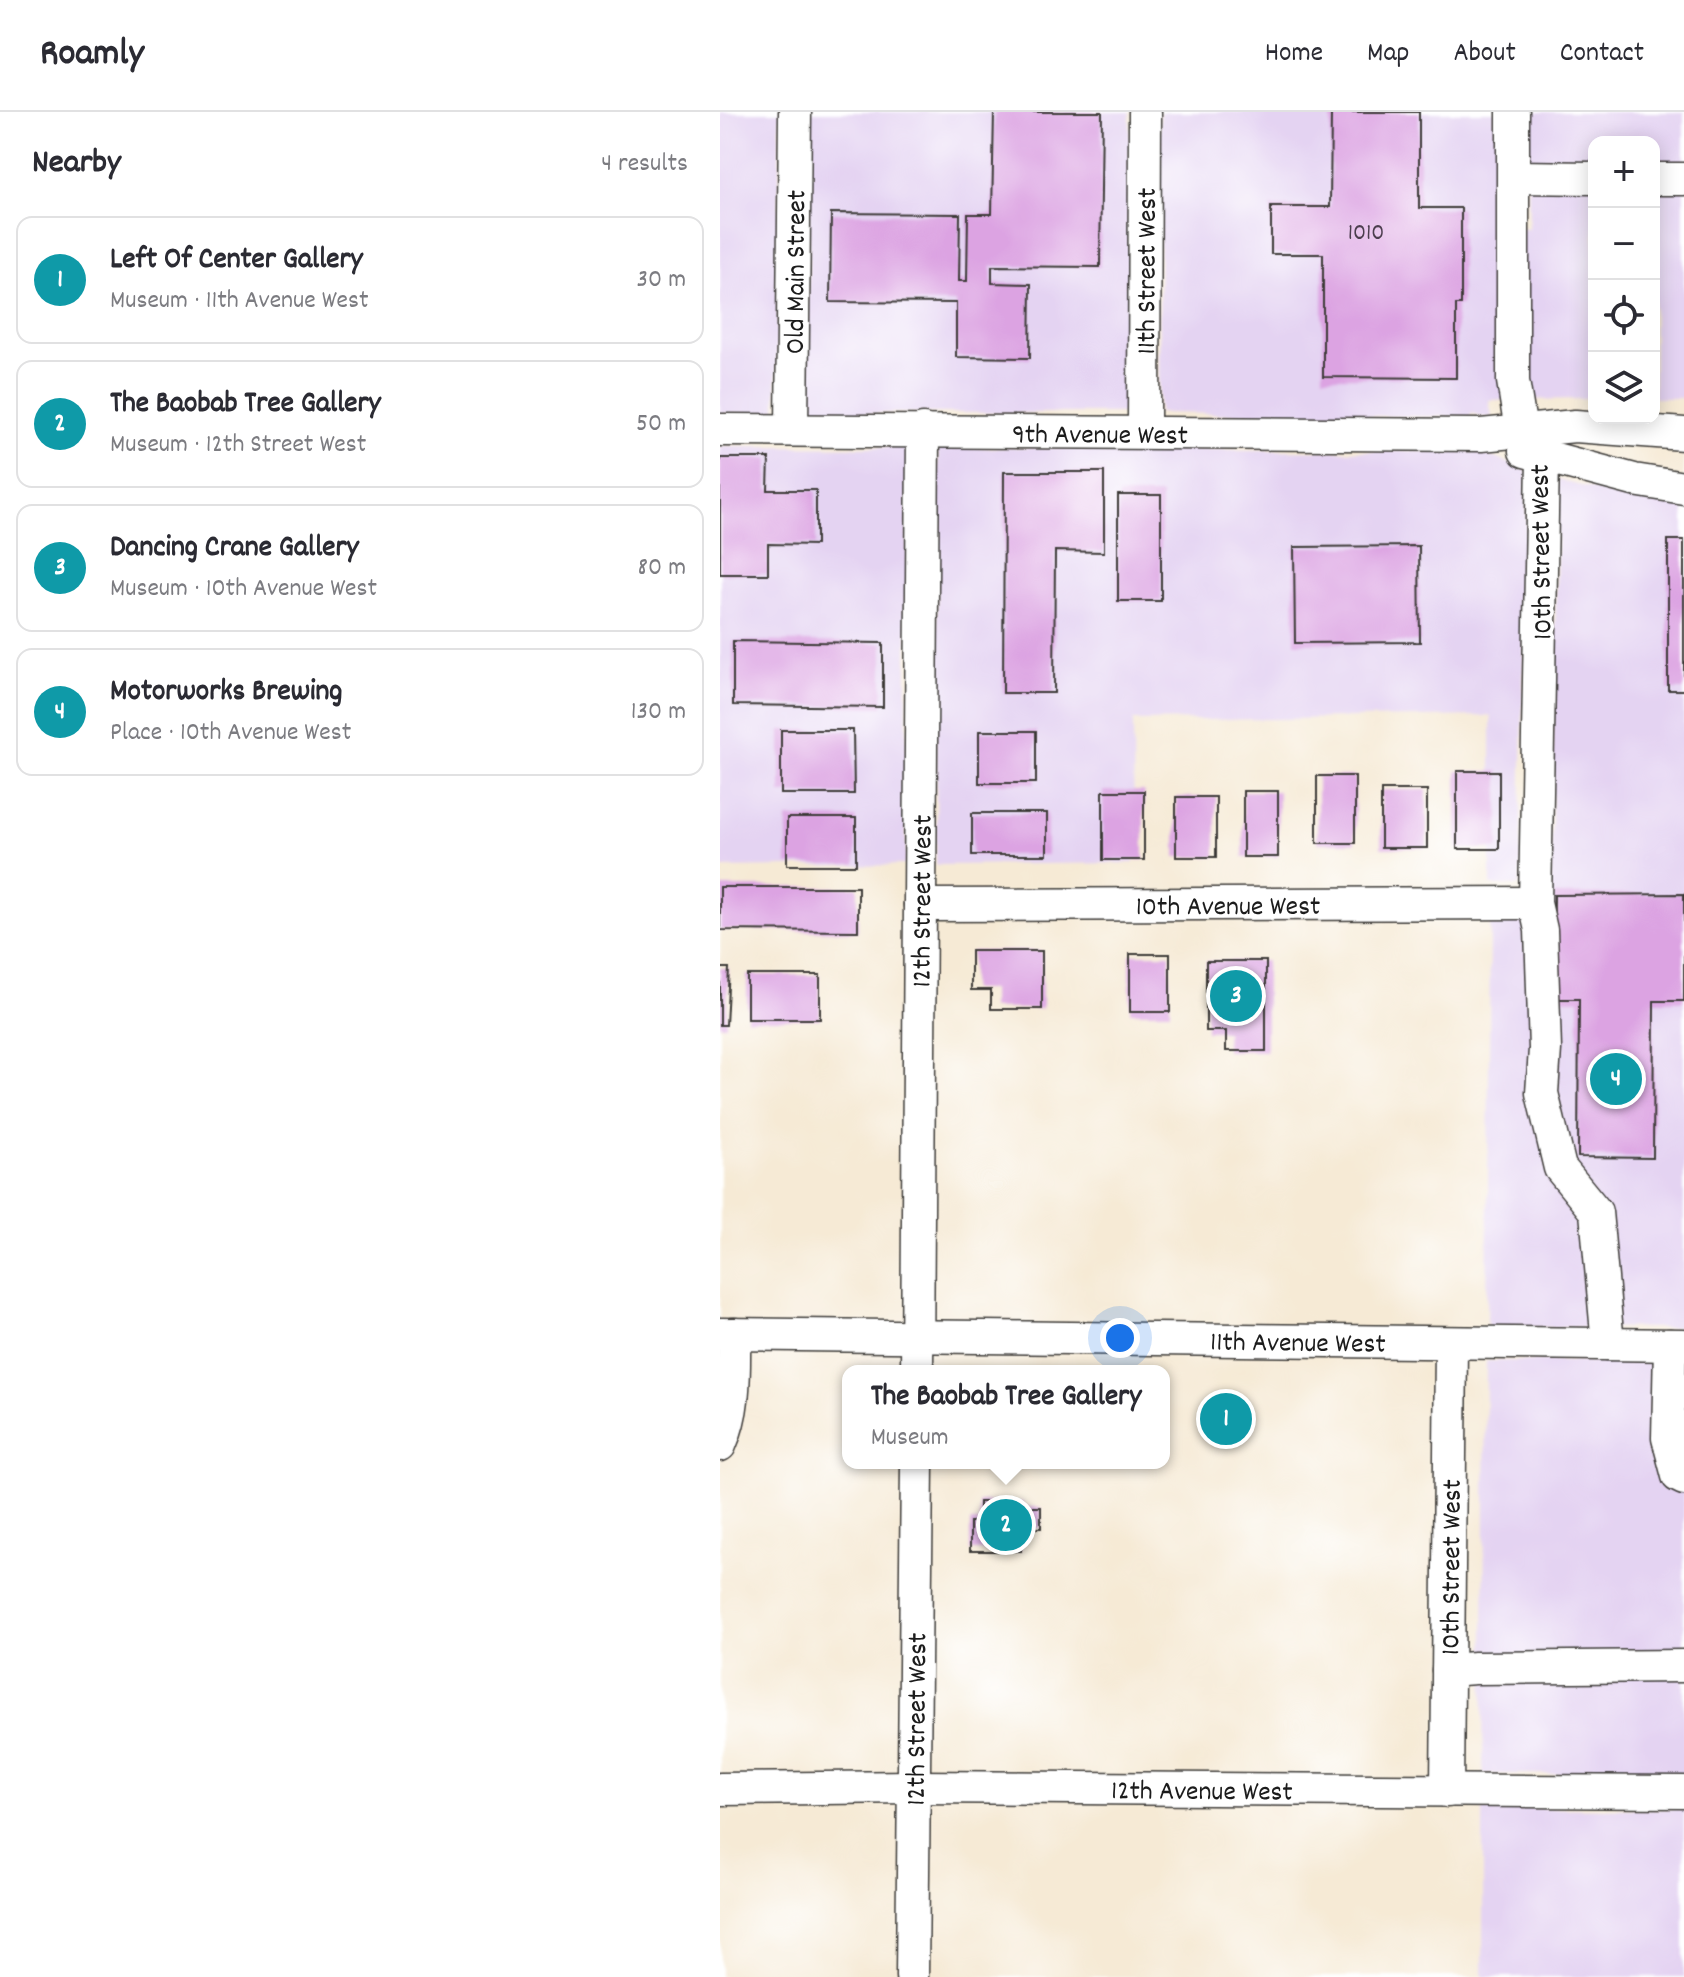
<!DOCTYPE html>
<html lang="en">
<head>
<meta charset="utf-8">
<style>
	body { margin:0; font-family:Dekko,sans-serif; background:#f2f2f3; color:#2b2b33 }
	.controls { position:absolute; right:24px; top:24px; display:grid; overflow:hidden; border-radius:16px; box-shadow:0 4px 20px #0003 }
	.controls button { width:72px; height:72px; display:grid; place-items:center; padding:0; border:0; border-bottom:2px solid #e1e1e2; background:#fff; color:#2b2b33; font:40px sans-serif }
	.you { position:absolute; left:400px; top:1226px; width:28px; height:28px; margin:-20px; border:6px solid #fff; border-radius:50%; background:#1a73e8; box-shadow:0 0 0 12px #1a73e833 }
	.badge { display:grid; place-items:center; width:52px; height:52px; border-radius:50%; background:#0f766e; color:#fff; font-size:26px; font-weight:700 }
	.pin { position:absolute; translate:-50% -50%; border:4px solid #fff; box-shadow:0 2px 8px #0006 }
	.popup { position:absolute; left:122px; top:1253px; width:328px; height:104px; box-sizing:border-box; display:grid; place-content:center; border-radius:16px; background:#fff; filter:drop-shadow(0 2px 6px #0005); font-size:26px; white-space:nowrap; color:#7c7c81 }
	.popup b { font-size:30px; color:#2b2b33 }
	.popup::after { content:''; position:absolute; left:50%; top:100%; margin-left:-16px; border:16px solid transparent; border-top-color:#fff }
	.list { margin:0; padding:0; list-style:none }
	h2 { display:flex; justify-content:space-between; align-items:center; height:104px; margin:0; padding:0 32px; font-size:34px }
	h2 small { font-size:26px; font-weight:400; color:#7c7c81 }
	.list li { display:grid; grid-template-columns:52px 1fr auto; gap:24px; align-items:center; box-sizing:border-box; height:128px; margin:0 16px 16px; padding:0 16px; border:2px solid #e1e1e2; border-radius:16px }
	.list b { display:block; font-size:30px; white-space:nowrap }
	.list p { margin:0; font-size:26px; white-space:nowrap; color:#7c7c81 }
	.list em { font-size:26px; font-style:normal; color:#7c7c81 }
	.icon { flex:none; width:44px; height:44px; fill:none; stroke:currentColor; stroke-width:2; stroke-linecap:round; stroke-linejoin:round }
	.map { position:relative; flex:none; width:964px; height:1865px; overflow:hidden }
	header { display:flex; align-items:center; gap:48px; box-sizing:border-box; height:112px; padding:0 40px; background:#fff; border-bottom:2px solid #e1e1e2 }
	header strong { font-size:38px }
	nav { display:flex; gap:44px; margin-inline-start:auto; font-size:28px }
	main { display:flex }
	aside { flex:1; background:#fff }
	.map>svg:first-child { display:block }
</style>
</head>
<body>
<header>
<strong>Roamly</strong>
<nav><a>Home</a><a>Map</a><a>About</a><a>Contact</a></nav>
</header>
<main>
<aside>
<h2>Nearby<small>4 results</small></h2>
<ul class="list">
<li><span class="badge" style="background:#0f9aa8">1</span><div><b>Left Of Center Gallery</b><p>Museum · 11th Avenue West</p></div><em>30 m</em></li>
<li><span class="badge" style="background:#0f9aa8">2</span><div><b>The Baobab Tree Gallery</b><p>Museum · 12th Street West</p></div><em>50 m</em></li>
<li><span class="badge" style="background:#0f9aa8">3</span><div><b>Dancing Crane Gallery</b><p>Museum · 10th Avenue West</p></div><em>80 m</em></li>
<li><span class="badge" style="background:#0f9aa8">4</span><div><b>Motorworks Brewing</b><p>Place · 10th Avenue West</p></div><em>130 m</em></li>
</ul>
</aside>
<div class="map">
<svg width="964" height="1865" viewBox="0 0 964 1865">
	<rect width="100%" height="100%" fill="#fff"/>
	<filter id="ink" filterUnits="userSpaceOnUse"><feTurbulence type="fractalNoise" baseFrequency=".0125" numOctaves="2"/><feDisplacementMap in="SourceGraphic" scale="16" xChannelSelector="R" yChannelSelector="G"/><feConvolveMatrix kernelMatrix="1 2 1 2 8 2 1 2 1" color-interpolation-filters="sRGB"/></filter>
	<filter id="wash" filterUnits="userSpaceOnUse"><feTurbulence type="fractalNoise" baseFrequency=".006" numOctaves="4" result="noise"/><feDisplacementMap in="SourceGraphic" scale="32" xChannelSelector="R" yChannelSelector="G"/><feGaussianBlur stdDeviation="1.8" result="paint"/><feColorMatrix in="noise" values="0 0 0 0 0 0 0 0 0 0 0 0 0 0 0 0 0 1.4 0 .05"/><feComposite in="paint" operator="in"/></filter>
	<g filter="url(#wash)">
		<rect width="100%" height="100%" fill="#f6ead5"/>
		<!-- built -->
		<path fill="#e4d3f2" d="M0,0H60L56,301H0Z
			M90,0H410L408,301H87Z
			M440,0H776L779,116L809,117L807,0H964V286H934V30H874V287L769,288L772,305H763L751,301L750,305L439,301Z
			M0,334L188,335L186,753L0,756Z
			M218,335L758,340L805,357L807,360L800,774H771V604L413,609L414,751L216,753Z
			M838,368L916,388L964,392V1216L767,1215L770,808H830Z
			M766,1249L964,1250V1663L763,1662Z
			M763,1696L964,1697V1865H763Z"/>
		<g id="blocks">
			<!-- building -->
			<path fill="#dca3e2" d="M274,0H382L380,155L272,154V171L311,172L310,246L236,245V191L110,190L111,101L240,102L239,169H247L248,102H272Z
				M611,0H699V96H741V193H736V266L603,265V142H551V95H610Z
				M0,346H49L48,378H96V433L48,432V462H0Z
				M284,360H384V440L335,439L334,581H283Z
				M398,383H441V489H398Z
				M948,428H964V578H948Z
				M699,434L700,530L575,531L574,435Z
				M13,529L163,531V595L13,593Z
				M61,618H133L134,682H61Z
				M259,619H316V671H259Z
				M737,659H779V737H737Z
				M597,664H635V731H597Z
				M661,678H707V736H661Z
				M383,679H424V748H383Z
				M523,679H558V745H523Z
				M456,685H496V745H456Z
				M252,701H327V743H252Z
				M67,706H136V753H67Z
				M0,775H138V819L0,818Z
				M964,782V889H934L933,1046L858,1045L859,887H833L834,783Z
				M251,839H322V897H271V878H251Z
				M410,842H450V900H410Z
				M486,849H546V939H506V919H486Z
				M0,856H9L6,913H0Z
				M27,863H100V907H27Z
				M259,1390H303L302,1395H321V1416H301V1439H250V1410H259Z"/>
		</g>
	</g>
	<g filter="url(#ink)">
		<use href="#blocks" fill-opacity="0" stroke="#3d3b38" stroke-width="2"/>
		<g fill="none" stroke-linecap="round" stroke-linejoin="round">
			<!-- minor casing -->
			<g stroke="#3d3b38" stroke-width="35">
				<g id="minor">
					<path d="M793,0V269L801,319L823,346L815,791L821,818L825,937L822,981L840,1056L876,1100L888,1232"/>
					<path d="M794,65L874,66"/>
					<path d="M934,67H964"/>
					<path id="s1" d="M0,318L761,323L855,314L964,322"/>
					<path id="s2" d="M72,318L75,0"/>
					<path id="s3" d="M424,319L425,0"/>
					<path d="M805,339L914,368L964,376"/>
					<path id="s4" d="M200,793L815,791"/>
					<path id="s5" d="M0,1222L964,1233"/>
					<path d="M950,1233L948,1326L958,1364L964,1367"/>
					<path id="s6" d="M197,1259L203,318"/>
					<path d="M0,1333C16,1298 14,1260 14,1222"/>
					<path d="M728,1558L755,1556L964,1554"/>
					<path id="s7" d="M0,1677L194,1675L964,1680"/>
					<path id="s8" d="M727,1679L731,1231"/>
					<path id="s9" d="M192,1865L197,1351"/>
				</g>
			</g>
			<!-- minor -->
			<use href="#minor" stroke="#fff" stroke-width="32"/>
		</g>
	</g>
	<g text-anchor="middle" stroke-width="7" stroke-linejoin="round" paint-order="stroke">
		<!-- number labels -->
		<g font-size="24" fill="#4c3e4e">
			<text x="646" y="127">1010</text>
		</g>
		<!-- street labels -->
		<g font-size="28" fill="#1c1c1c" stroke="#fff">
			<text dy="10" stroke="none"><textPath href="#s2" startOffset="158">Old Main Street</textPath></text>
			<text dy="10" stroke="none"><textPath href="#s3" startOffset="160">11th Street West</textPath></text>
			<text dy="10" stroke="none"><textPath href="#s1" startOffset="380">9th Avenue West</textPath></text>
			<text transform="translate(819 440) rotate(-91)" y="10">10th Street West</text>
			<text dy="10" stroke="none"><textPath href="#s6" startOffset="470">12th Street West</textPath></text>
			<text dy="10" stroke="none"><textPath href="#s4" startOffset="308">10th Avenue West</textPath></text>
			<text dy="10" stroke="none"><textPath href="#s5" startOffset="578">11th Avenue West</textPath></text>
			<text dy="10" stroke="none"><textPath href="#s8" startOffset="224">10th Street West</textPath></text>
			<text dy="10" stroke="none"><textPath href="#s9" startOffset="258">12th Street West</textPath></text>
			<text dy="10" stroke="none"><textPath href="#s7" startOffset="482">12th Avenue West</textPath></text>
		</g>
	</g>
</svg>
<div class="controls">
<button>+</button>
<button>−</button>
<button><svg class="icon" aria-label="locate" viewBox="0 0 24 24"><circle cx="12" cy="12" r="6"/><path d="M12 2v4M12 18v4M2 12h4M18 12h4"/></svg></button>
<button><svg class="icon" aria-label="layers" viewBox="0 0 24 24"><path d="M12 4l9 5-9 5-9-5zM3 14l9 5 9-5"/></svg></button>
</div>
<div class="you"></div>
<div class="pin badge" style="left:506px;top:1307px;background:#0f9aa8">1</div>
<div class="pin badge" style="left:286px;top:1413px;background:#0f9aa8">2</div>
<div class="popup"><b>The Baobab Tree Gallery</b>Museum</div>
<div class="pin badge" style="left:516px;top:884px;background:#0f9aa8">3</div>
<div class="pin badge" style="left:896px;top:967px;background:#0f9aa8">4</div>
</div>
</main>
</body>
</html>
